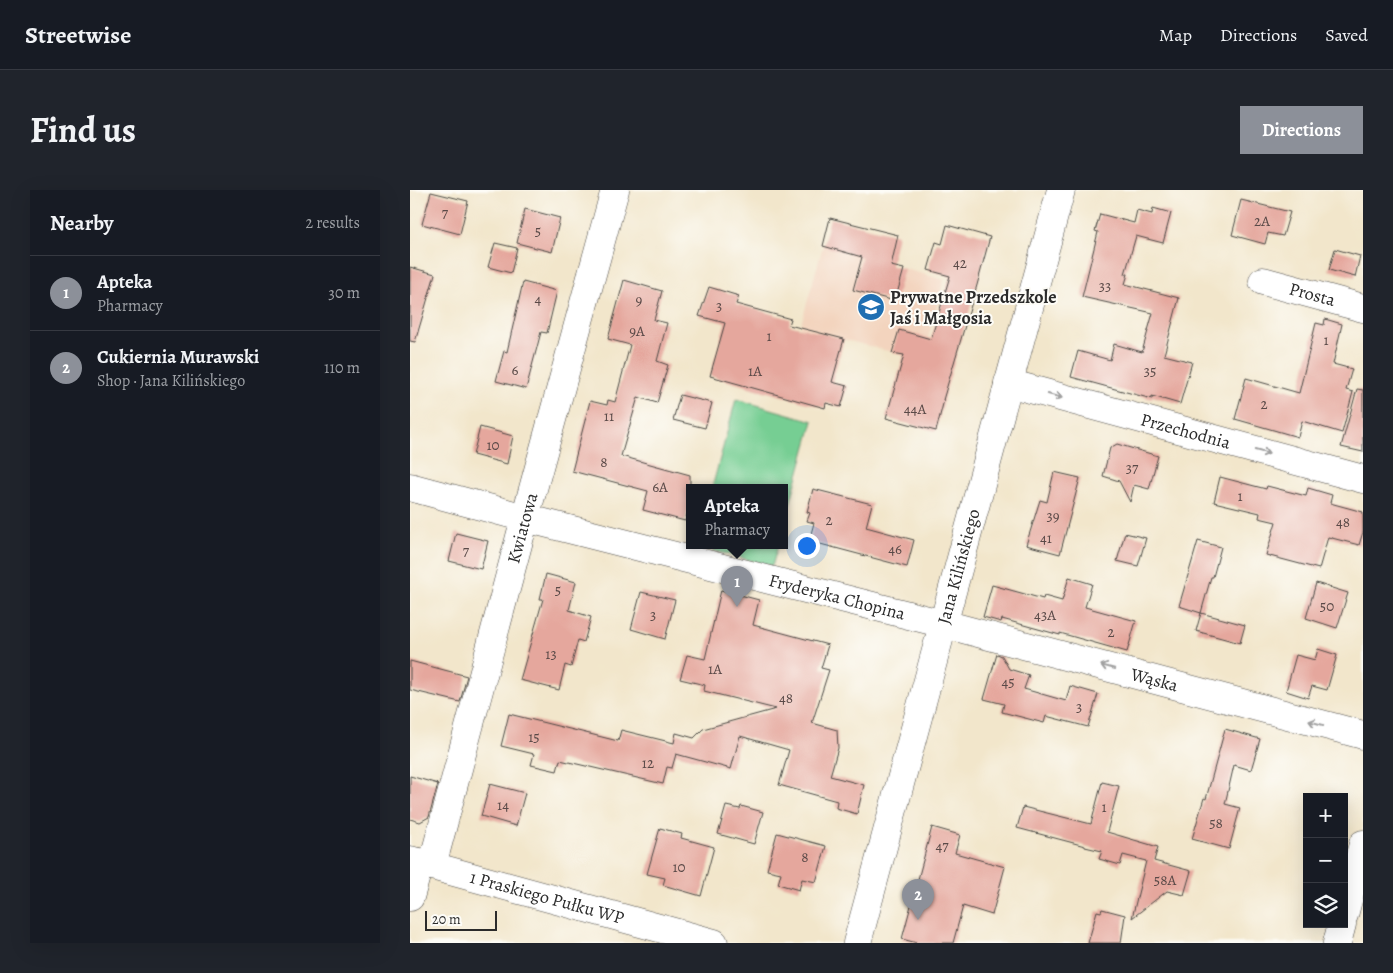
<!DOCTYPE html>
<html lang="en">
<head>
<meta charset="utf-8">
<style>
	body { margin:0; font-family:Alegreya,serif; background:#20242c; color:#f1f3f6 }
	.controls { position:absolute; right:15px; bottom:15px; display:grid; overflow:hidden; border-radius:0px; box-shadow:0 5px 20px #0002 }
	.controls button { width:45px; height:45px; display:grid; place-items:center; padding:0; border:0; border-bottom:1px solid #363941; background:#171b24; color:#f1f3f6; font:25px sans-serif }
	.scale { position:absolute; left:15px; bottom:12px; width:72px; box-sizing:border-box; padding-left:5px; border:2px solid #2b2b2b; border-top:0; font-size:14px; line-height:18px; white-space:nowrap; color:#2b2b2b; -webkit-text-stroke:4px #fdfcf7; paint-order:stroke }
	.you { position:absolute; left:396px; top:355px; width:18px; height:18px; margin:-12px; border:4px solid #fff; border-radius:50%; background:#1a73e8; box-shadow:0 0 0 8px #1a73e833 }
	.badge { display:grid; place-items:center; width:32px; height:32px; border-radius:50%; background:#8c9099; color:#fff; font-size:16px; font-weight:700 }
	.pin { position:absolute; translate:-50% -41px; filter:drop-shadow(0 1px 2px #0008) }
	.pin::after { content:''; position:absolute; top:26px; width:18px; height:15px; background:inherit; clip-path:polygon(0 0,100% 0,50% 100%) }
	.popup { position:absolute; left:276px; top:294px; width:102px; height:65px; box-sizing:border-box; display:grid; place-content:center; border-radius:0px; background:#171b24; filter:drop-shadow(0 1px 4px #0005); font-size:16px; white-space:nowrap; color:#9ea1a6 }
	.popup b { font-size:19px; color:#f1f3f6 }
	.popup::after { content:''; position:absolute; left:50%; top:100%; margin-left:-10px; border:10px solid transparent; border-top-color:#171b24 }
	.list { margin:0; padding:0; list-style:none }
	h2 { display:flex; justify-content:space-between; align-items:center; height:65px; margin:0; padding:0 20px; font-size:21px }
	h2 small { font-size:16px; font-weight:400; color:#9ea1a6 }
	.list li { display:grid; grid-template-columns:32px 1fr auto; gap:15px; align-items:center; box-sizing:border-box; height:75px; padding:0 20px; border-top:1px solid #363941 }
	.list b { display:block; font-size:19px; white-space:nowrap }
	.list p { margin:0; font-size:16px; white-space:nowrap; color:#9ea1a6 }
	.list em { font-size:16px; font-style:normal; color:#9ea1a6 }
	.icon { flex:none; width:28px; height:28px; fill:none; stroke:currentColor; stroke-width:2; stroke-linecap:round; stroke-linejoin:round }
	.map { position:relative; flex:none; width:953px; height:753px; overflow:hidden; border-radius:0px }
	header { display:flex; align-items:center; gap:30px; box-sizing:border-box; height:70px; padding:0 25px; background:#171b24; border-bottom:1px solid #363941 }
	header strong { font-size:24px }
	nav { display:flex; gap:28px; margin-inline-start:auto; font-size:18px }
	.intro { display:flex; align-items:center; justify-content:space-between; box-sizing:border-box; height:120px; padding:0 30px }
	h1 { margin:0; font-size:35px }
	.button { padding:12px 22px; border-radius:0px; background:#8c9099; color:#fff; font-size:18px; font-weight:700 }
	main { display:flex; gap:30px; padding:0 30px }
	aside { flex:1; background:#171b24; border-radius:0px; box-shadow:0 5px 20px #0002 }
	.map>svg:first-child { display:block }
</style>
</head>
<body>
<header>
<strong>Streetwise</strong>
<nav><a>Map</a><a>Directions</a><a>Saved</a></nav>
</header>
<div class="intro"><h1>Find us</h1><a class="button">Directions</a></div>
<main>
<aside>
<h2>Nearby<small>2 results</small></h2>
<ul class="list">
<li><span class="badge">1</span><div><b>Apteka</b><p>Pharmacy</p></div><em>30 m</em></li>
<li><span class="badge">2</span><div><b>Cukiernia Murawski</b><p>Shop · Jana Kilińskiego</p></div><em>110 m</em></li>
</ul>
</aside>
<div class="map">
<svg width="953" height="753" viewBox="0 0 953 753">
	<rect width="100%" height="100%" fill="#fdfcf7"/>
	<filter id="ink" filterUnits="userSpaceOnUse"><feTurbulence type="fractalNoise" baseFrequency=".02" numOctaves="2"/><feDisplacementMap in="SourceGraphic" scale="10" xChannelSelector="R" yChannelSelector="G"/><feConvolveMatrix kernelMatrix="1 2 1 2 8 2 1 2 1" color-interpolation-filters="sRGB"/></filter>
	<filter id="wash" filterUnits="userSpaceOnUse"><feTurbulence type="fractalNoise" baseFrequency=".0096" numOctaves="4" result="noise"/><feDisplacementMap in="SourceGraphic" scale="20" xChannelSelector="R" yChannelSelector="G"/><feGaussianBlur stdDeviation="1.12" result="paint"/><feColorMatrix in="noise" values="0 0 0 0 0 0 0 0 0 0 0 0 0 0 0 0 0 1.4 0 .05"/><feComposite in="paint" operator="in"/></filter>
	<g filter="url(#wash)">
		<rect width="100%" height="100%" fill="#f2e6cb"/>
		<!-- built -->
		<path fill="#f3d4be" d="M413,56L534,90L512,170L390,138Z"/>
		<!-- green -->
		<path fill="#76ce93" stroke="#507c5f" d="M326,209L403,231L375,332L374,298H302Z
			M286,356H368L362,376Z"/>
		<g id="blocks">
			<!-- building -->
			<path fill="#e5a79d" d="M21,2L58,11L50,44L12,34Z
				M831,10L880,22L873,46L858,43L855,54L822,45Z
				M743,18L761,23L753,53L726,46L715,84H718L715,94L769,108L754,165L782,172L770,214L742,206V209L661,187L668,161L700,170L704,154L732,162L743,123L672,107L688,42L685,41L690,24L724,33L727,20L742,24Z
				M115,19L150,28L142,62L107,53Z
				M420,28L488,45L481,76L494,79L485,111L443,100L452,67L413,56Z
				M537,35L580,47L567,95L533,210H534L526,241L476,228L494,165L482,163L489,140L521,149L540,86L518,80L526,52L532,54Z
				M85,53L107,58L101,83L78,77Z
				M925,59L950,66L945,87L919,80Z
				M0,77L25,84L5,152L0,151Z
				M214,90L252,101L244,130L257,133L247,171L258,175L247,213L228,207L211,266L280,285V315L275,331L233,320L238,301L162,281L180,211L197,215L198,210L205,212L220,155L198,149Z
				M113,92L147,101L137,143L131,142L116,199L86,191L94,161L97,162Z
				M299,97L329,106L326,114L381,129L379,135L434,149L422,192L437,196L431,217L416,213L415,218L300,186L315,133L289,126Z
				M915,129L932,134L923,174L942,179L936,200L943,202L932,243L892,231L888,247L825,229L836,188L889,203L906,133L914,135Z
				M947,199L953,200V262L931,257Z
				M270,205L302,213L295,238L263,230Z
				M70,237L103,246L97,274L63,265Z
				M707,254L748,266L739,299L724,295L720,312L709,291L693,286L700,258Z
				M644,282L670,288L650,364L616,355L630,310L637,312Z
				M810,287L856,299L857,296L896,306L898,298L922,305L920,313L953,322V342L949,355L918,347L909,379L856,365L866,332L849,328L850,323L804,312Z
				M403,299L462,314L456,337L504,350L497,377L399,351L404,333L397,331L400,323L397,322Z
				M46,343L78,351L71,379L39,371Z
				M715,343L736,348L728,376L707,371Z
				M788,351L811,357L803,387H801L791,423L769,416Z
				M136,384L166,392L159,420L181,427L174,452L168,450L161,477L155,475L149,500L110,490L133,409H130Z
				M659,387L682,394L675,417L726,431L717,462L650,443V445L592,429L591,432L573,427L582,395L633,409L634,406L652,411Z
				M906,393L938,403L927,438L896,428Z
				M311,400L349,410L343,435L418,455L411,478L419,480L402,533L427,540L428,558L420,586L454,595L447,624L426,618L427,611L369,595L379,560L330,546L321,579L266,564L262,578L257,577L253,594L150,570L147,581L121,575L124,564L91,556L99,524L208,551L211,540L264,553L266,543L284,548L293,539L366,519L294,501L295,495L270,489L277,465L295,469Z
				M231,402L265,410L255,449L221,439Z
				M791,423L835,435L830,453L786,441Z
				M908,459L927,465L917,500L902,496L898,508L876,501L886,465L905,470Z
				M587,464L592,466L599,479L619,485L614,499L656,511L660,496L688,504L678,537L636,526L634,533L592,522L594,514L574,509Z
				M0,471L57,486L50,512L0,500Z
				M815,539L850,549L841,580L824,575L815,614L830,618L819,659L782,649L794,608L796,609Z
				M0,586L28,594L19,627L10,632L0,629Z
				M692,592L709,596L697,642L748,657L744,671L781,681L774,705L757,701L722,728L736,671L713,665L710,675L689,669L692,661L675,657V656L607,638L613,617L681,634Z
				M80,594L115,603L106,636L71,626Z
				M316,616L330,619L331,616L353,622L344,654L308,644Z
				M522,637L550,645L545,663L595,677L582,725L553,716L543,753H507L492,749Z
				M250,638L272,644L271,648L304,657L291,706L253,695L255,688L237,684Z
				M367,643L416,656L406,692L392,689L389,700L368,694L371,683L357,680Z
				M692,719L715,725L711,753H678L687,721L691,722Z"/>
		</g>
	</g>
	<g filter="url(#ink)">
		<use href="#blocks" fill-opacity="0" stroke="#494743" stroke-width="1"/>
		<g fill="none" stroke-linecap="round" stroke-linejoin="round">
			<!-- minor casing -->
			<g stroke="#494743" stroke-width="29">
				<g id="minor">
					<path id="s1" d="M853,91L953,118"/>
					<path id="s2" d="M598,193L953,289"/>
					<path id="s3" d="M0,297L115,328L534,434L953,545"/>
					<path id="s4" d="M0,670L304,753"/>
					<path id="s5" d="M22,676L115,328L205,0"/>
					<path d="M0,707L10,672"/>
					<path d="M934,725L953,654"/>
					<path id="s6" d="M447,753C515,502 582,251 651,0"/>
					<path d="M927,753L932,734"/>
				</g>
			</g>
			<!-- minor -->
			<use href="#minor" stroke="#fff" stroke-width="28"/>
		</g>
		<!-- one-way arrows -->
		<defs><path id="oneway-shaft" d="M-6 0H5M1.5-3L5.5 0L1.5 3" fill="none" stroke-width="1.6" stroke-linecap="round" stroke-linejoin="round" transform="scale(1.25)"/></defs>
		<g stroke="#a0a0a0">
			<use href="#oneway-shaft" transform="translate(645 206) rotate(15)"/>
			<use href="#oneway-shaft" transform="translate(852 262) rotate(15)"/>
			<use href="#oneway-shaft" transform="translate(698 477) rotate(-165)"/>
			<use href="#oneway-shaft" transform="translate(906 533) rotate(-165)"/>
		</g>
	</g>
	<!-- icons -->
	<defs>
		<g id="school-disc" transform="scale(1.4375)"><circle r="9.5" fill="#1f6fb2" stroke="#fdfcf7"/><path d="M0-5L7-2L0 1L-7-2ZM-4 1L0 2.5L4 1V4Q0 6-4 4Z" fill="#fff"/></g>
	</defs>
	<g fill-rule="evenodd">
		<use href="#school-disc" x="461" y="117"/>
	</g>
	<g text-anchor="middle" stroke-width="4" stroke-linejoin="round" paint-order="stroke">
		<!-- number labels -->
		<g font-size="15" fill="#5a4a48">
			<text x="35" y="28">7</text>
			<text x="852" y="36">2A</text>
			<text x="128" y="46">5</text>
			<text x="550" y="78">42</text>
			<text x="695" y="101">33</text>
			<text x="128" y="114">4</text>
			<text x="229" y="115">9</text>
			<text x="309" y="121">3</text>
			<text x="227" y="146">9A</text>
			<text x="359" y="151">1</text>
			<text x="916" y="155">1</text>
			<text x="105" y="185">6</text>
			<text x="345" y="186">1A</text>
			<text x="740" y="186">35</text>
			<text x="854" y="219">2</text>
			<text x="505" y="224">44A</text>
			<text x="199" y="231">11</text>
			<text x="83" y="260">10</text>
			<text x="194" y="277">8</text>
			<text x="722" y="283">37</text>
			<text x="250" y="302">6A</text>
			<text x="830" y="311">1</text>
			<text x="643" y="331">39</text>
			<text x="419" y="335">2</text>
			<text x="933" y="337">48</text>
			<text x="636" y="353">41</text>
			<text x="485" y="364">46</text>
			<text x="56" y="366">7</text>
			<text x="148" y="405">5</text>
			<text x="917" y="421">50</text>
			<text x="243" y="430">3</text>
			<text x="635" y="430">43A</text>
			<text x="701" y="447">2</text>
			<text x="141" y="469">13</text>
			<text x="305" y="484">1A</text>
			<text x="598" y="497">45</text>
			<text x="376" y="513">48</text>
			<text x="669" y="522">3</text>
			<text x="124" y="552">15</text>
			<text x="238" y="578">12</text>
			<text x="93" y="620">14</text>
			<text x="694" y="622">1</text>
			<text x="806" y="638">58</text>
			<text x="532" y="661">47</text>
			<text x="395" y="672">8</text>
			<text x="269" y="682">10</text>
			<text x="755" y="695">58A</text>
		</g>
		<!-- street labels -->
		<g font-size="18" fill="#2b2b2b" stroke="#fdfcf7">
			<text dy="6" stroke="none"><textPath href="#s1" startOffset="51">Prosta</textPath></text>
			<text dy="6" stroke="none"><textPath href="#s2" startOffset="184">Przechodnia</textPath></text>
			<text dy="6" stroke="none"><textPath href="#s5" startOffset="350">Kwiatowa</textPath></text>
			<text dy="6" stroke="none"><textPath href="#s6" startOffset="390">Jana Kilińskiego</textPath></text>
			<text dy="6" stroke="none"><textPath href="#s3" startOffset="441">Fryderyka Chopina</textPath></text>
			<text dy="6" stroke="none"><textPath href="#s3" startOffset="769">Wąska</textPath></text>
			<text dy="6" stroke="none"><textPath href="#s4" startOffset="142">1 Praskiego Pułku WP</textPath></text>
		</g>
		<!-- poi labels -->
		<g font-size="18" font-weight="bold" fill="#2b2b2b" stroke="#fdfcf7" text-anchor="start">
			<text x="480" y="113">Prywatne Przedszkole<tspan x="480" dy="21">Jaś i Małgosia</tspan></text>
		</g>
	</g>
</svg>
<div class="controls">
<button>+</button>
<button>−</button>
<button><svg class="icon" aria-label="layers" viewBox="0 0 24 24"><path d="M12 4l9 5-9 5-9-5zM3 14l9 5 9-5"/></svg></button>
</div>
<div class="scale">20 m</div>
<div class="you"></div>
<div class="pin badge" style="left:327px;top:417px">1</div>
<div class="popup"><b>Apteka</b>Pharmacy</div>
<div class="pin badge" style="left:508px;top:730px">2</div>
</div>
</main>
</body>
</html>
